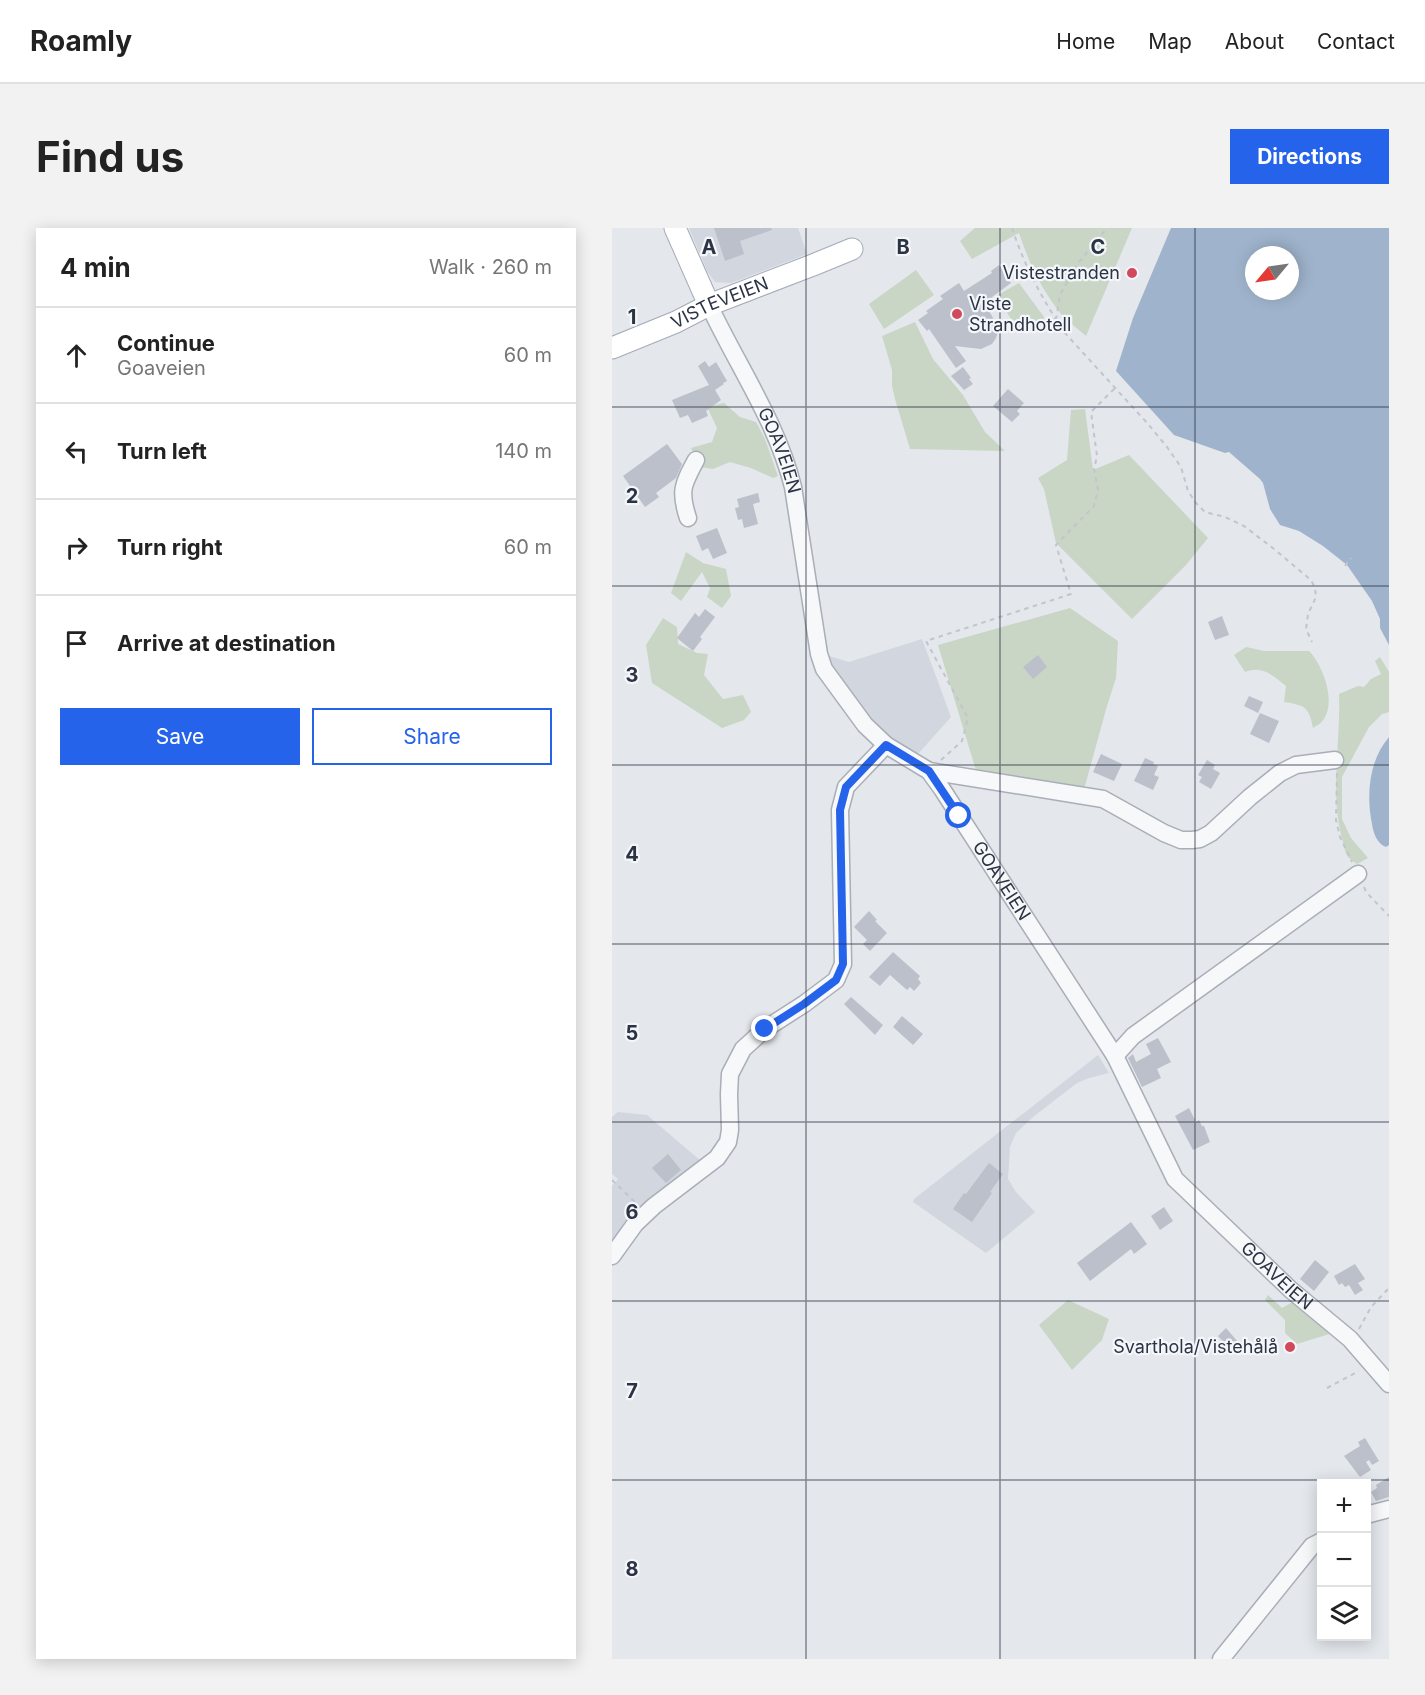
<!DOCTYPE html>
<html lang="en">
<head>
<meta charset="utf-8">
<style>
	body { margin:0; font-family:Inter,sans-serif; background:#f2f2f2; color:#222 }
	.controls { position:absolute; right:18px; bottom:18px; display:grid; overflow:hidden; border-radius:0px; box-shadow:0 3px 15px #0003 }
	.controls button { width:54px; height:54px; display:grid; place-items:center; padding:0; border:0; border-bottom:2px solid #e0e0e0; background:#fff; color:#222; font:30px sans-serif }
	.compass { position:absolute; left:633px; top:18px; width:54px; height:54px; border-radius:50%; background:#fff; box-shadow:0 3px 15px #0003; rotate:241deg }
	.stop { position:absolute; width:18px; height:18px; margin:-14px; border:4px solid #2563eb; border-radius:50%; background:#fff }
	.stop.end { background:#2563eb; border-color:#fff; box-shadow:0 2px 6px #0008 }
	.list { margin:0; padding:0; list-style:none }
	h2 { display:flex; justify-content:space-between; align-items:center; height:78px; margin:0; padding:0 24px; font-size:26px }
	h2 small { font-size:20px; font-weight:400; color:#767676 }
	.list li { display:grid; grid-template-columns:39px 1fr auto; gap:18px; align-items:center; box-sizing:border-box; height:96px; padding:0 24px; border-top:2px solid #e0e0e0 }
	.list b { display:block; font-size:22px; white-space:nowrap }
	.list p { margin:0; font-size:20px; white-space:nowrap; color:#767676 }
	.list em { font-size:20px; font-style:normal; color:#767676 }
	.actions { display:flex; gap:12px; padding:18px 24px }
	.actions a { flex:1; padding:14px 0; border:2px solid #2563eb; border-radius:0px; text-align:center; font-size:21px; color:#2563eb }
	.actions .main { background:#2563eb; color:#fff }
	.icon { flex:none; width:33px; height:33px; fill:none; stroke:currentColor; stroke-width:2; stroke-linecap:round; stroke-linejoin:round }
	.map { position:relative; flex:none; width:777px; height:1431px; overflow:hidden; border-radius:0px }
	header { display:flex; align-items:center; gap:36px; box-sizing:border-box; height:84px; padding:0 30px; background:#fff; border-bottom:2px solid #e0e0e0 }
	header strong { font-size:28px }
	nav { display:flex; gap:33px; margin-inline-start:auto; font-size:21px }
	.intro { display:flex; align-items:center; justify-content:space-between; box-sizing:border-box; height:144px; padding:0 36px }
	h1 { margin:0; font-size:42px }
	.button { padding:15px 27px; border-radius:0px; background:#2563eb; color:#fff; font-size:21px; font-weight:700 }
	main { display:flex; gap:36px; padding:0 36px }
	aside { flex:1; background:#fff; border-radius:0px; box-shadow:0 3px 15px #0003 }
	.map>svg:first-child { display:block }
</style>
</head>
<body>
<header>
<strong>Roamly</strong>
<nav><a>Home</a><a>Map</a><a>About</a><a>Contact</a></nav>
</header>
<div class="intro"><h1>Find us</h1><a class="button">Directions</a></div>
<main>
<aside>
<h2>4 min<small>Walk · 260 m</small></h2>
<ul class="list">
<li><svg class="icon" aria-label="ahead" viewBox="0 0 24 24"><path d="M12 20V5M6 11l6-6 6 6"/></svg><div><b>Continue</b><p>Goaveien</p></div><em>60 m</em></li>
<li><svg class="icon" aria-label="left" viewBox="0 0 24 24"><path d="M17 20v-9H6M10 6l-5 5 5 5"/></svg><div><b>Turn left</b></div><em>140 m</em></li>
<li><svg class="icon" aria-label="right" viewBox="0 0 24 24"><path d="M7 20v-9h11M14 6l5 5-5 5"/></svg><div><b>Turn right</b></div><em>60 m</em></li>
<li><svg class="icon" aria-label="arrive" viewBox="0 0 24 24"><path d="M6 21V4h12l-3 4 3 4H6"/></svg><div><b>Arrive at destination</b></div></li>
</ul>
<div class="actions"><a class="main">Save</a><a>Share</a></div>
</aside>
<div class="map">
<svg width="777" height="1431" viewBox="0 0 777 1431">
	<rect width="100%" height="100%" fill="#e4e7ec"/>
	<!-- built -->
	<path fill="#d2d6de" d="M77,0H186L195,26L119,55L103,54L95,43Z
		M310,411L339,489L306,526L277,510L248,479L214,427L237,434Z
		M486,827L497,845L477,850L465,855L421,889L404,905L398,919L396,951L404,964L423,984L374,1025L301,974L302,971Z
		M6,884L35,887L89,933L0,1018V958L6,951L0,946V889Z"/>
	<!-- green -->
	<path fill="#c9d6c5" d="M363,0H520L474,108C465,100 453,92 446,82C428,59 416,32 407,5L360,31L348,13Z
		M304,42L322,67L272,101L257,76Z
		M407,55L432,89L430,96L409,106L384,68Z
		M303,94L321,131L351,167L373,204L393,223L298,221L283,171L280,158V142L270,108Z
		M112,175L128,189L144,194L153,211L166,248L161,250L139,240L118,234L101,241L88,239L79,220L100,214L105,200L95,179Z
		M473,181L481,242L517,227L596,310L574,337L520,391L444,315L432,261L426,250L455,232L459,182Z
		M74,324L91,335L114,341L119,368L110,380L95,369L98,360L90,344L69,373L59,365Z
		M458,380L506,413L504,450L495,478L471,565L366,549L326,417Z
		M51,390L65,399L66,416L85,425L96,426L92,447L111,471L131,467L139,484L132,492L110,500L40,455L34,417Z
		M634,419L652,423H697C711,437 724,473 712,491C709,496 705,497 701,500C697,479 693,477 672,474L674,458C661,448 651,437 633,444L622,427Z
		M768,429L777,444V484L770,486L757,499L730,549V591L739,610L756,630L745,636C742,634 737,631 735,627C733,624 732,618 731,614C717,566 729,515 727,466L746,458L752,459L759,451L769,446L763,433Z
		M656,1067L670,1080L686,1071L724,1104L685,1116L673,1105V1092L653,1072Z
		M456,1072L497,1091L490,1112L460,1142L427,1097Z"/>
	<!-- water -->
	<path fill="#9fb4cc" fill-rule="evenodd" d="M559,0H777V417L768,400V391L760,373L735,337L711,318L687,303L668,297L658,281L651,255L648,251L617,224L613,225L562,207L504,143L521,90ZM642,27H678V63H642Z
		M777,509V617L774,619C765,616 761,604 760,596C754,567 757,532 777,509Z"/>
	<!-- building -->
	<path fill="#bbc0ca" d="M102,0H159L160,2L128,13L132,26L113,33Z
		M387,37L399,55L380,69L384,75L376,81L385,97L386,104L384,110L380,116L369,121L343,118L354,133L344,140L317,101L315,103L306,92L316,85L314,83L331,71L328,68L347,55L352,63L380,45L379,43Z
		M93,133L97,139L104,134L115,153L111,155L112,156L103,162L109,172L94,183L96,188L80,195L76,187L68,190L60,172L97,157L86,138Z
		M351,139L359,150L357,151L361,156L352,162L339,148Z
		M396,161L412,175L405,183L408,186L400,194L381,178Z
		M55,216L70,236L64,250L44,265L47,269L33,279L11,248Z
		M146,265L148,274L141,276L146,296L132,300L130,291L126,292L123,280L127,279L125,271Z
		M105,300L115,325L101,331L96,320L90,323L84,308Z
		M93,381L103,389L88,409L90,411L81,423L65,410L83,385L87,389Z
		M610,388L617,407L603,412L596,394Z
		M426,427L435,439L421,451L411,439Z
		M637,468L651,474L646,485L632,478Z
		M648,485L667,493L657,515L638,506Z
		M489,526L510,536L502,553L481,544Z
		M533,530L542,534L541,536L546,538L542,547L547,549L541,562L522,553Z
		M595,532L603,537L601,541L608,545L599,561L587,554L590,549L586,547Z
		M257,683L265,692L263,693L275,705L258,723L251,716L255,712L242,699Z
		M281,724L308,748L306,751L309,755L302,763L298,759L295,762L278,747L268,758L257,749Z
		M239,769L271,797L263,807L232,776Z
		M290,788L311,806L301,817L281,799Z
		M546,810L559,834L545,841L549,850L530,859L516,830L521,826L524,834L539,826L534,816Z
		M577,880L584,894L587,892L590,898H592L598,914L581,922L563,888Z
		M56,926L69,942L54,955L40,940Z
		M377,935L391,946L378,964L380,965L360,994L341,981L352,965L354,966Z
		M552,979L561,993L548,1002L539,988Z
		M519,994L535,1016L522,1026L519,1021L478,1053L465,1035Z
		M703,1032L717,1044L702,1063L688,1051Z
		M743,1036L753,1051L746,1055L751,1062L743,1067L737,1057L733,1059L730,1055L727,1057L722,1048Z
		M614,1100L626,1114L618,1121L606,1108Z
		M753,1210L767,1233L760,1237L757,1232L754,1234L759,1242L748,1249L732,1228L748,1218L746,1214Z
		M777,1249V1269L764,1273L759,1264L765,1260L764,1257Z"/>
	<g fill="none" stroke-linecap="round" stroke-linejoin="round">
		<!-- minor casing -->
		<g stroke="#a9aeb7" stroke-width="19">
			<g id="minor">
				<path id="s1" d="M97,77C125,137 165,194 181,259L207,426L212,441L253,497L274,517L317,543L330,561L503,828L563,951L679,1062L738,1111L777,1156"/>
				<path d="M76,290C67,263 71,256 84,232"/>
				<path d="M317,543L491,571L552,605L569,612H580L588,611L599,605L638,569L668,545L684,537L723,532"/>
				<path d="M503,828L521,808L746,646"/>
				<path d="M0,1028L23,996L42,978L105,930L116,914L118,902L117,866L118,846L131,821L153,801L192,776L224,752L231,736L228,582L234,559L274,517"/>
				<path d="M754,1287L777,1281"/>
				<path d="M609,1431L700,1318L710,1313"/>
			</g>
		</g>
		<!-- major casing -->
		<g stroke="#a3abb8" stroke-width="23">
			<g id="major">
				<path d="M63,0L97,77"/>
				<path id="s2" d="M0,120L64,94L97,77L201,37L240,21"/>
			</g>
		</g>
		<!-- path -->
		<path stroke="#c2c5cb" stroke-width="2" stroke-dasharray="4.5 4.5" stroke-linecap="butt" d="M400,0C412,37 431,73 453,105L537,197L555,219L569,239L576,263L584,275L593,284L613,289L632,298L662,321L699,352L703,360L704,369L696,386L694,401L700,414
			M444,92L448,67L464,38L495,0
			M733,338L739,330
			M329,532L350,513L356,490L314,413L459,366L444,317L482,278L486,262L482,241L485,228L479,184L503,160
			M725,545L724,592L728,609L740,634
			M752,659L754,664L777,688
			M0,952L24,975
			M747,1101L759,1079L777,1060
			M715,1160L747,1143"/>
		<!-- minor -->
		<use href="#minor" stroke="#f7f8fa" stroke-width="16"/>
		<!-- major -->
		<use href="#major" stroke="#fff" stroke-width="21"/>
	</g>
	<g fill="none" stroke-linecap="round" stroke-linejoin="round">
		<!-- route -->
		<path stroke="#2563eb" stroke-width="8" d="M153,801L192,776L224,752L231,736L228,582L234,559L274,517L317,543L347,588"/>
	</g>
	<!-- grid -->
	<path fill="none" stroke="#2b3445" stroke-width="1.5" stroke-opacity="0.55" d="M194,0V1431M388,0V1431M583,0V1431M0,179H777M0,358H777M0,537H777M0,716H777M0,894H777M0,1073H777M0,1252H777"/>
	<!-- markers -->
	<g fill="#d1495b" stroke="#f4f6f9" stroke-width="2">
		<circle cx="520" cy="45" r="6"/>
		<circle cx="345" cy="86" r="6"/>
		<circle cx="678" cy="1119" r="6"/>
	</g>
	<g text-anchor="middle" stroke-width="4.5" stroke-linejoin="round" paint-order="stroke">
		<!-- poi labels -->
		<g font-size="18" fill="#2b3445" stroke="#f4f6f9" text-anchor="end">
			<text x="508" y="51">Vistestranden</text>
			<text x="357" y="82" text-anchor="start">Viste<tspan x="357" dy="21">Strandhotell</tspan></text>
			<text x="666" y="1125">Svarthola/Vistehålå</text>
		</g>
		<!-- street labels -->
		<g font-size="18" fill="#2b3445" stroke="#f4f6f9">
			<text dy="6" stroke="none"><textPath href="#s2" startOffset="117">VISTEVEIEN</textPath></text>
			<text dy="6" stroke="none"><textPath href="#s1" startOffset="162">GOAVEIEN</textPath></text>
			<text dy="6" stroke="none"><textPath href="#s1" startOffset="666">GOAVEIEN</textPath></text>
			<text dy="6" stroke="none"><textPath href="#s1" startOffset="1152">GOAVEIEN</textPath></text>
		</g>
	</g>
	<g font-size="20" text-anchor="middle" font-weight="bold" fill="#2b3445" stroke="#f4f6f9" stroke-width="4.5" stroke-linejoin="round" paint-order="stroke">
		<text x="97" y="26">A</text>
		<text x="291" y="26">B</text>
		<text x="486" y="26">C</text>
		<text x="20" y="96">1</text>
		<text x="20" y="275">2</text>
		<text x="20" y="454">3</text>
		<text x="20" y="633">4</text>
		<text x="20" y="812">5</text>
		<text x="20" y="991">6</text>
		<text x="20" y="1170">7</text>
		<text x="20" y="1348">8</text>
	</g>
</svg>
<div class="controls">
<button>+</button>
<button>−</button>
<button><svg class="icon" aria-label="layers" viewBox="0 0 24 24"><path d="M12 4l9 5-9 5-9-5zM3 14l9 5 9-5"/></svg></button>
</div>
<svg class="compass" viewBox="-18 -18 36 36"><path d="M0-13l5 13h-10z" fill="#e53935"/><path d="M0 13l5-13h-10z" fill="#767676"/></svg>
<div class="stop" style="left:347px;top:588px"></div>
<div class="stop end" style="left:153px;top:801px"></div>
</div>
</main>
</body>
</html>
